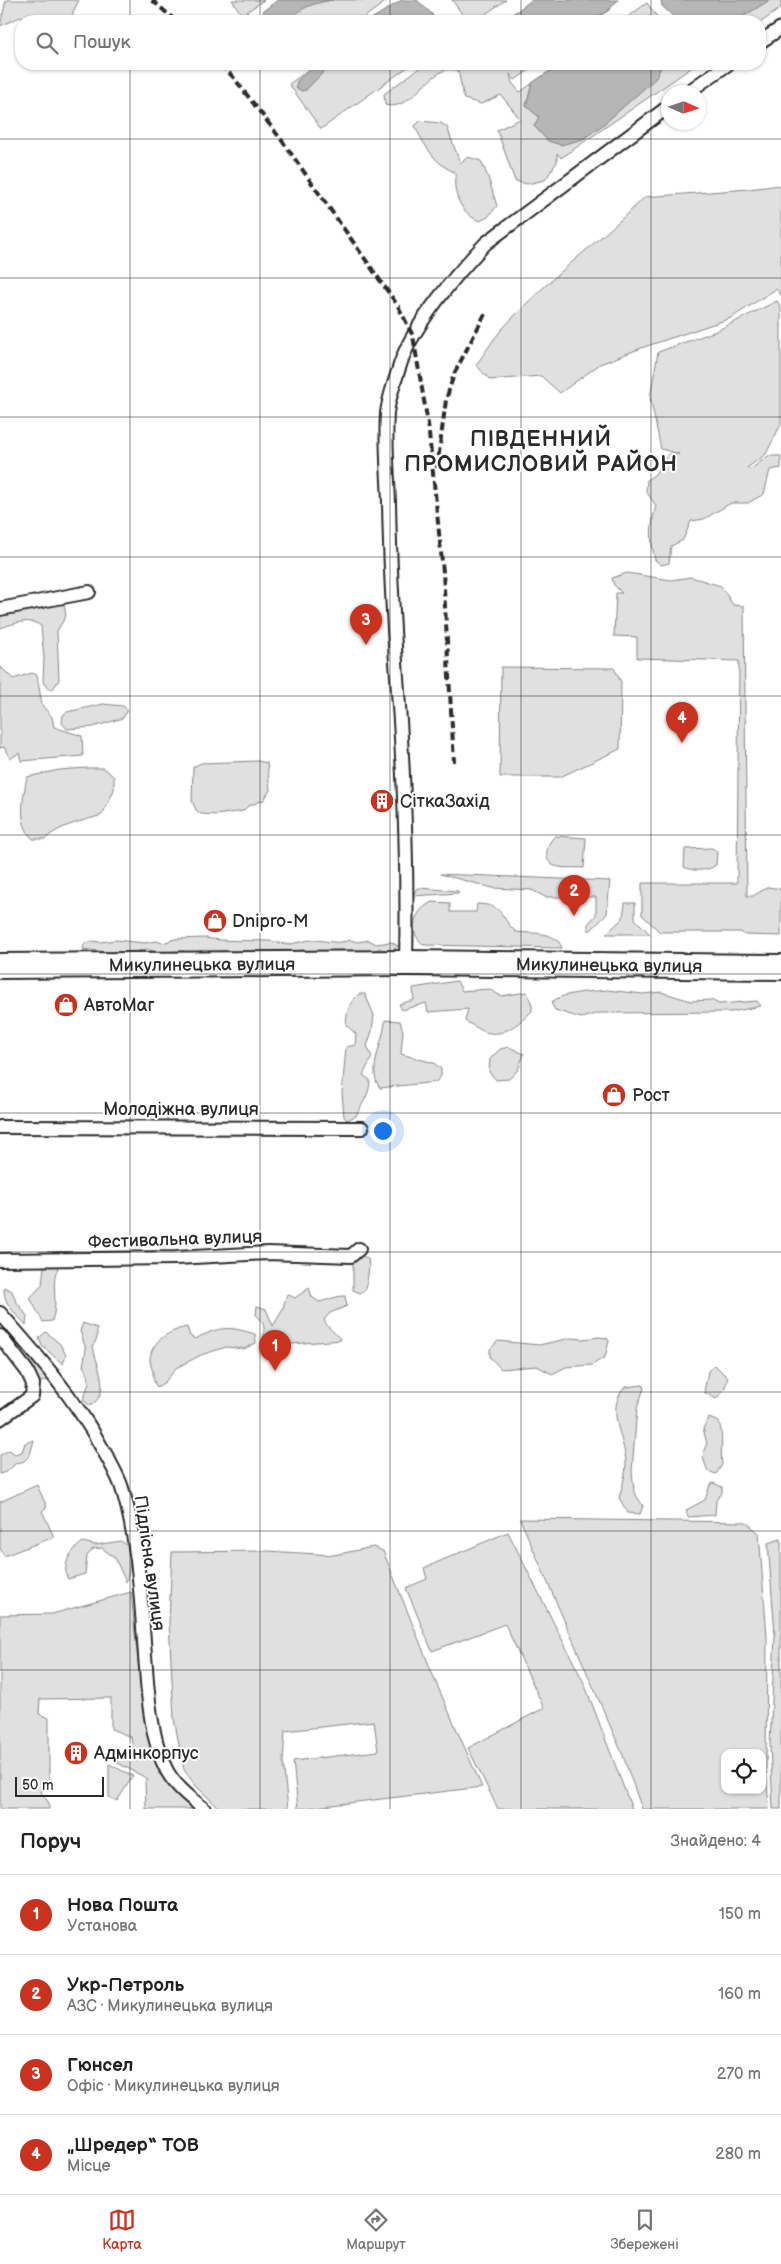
<!DOCTYPE html>
<html lang="uk">
<head>
<meta charset="utf-8">
<style>
	body { margin:0; font-family:"Balsamiq Sans",sans-serif; background:#f2f2f2; color:#222 }
	.controls { position:absolute; right:15px; bottom:15px; display:grid; overflow:hidden; border-radius:10px; box-shadow:0 1px 4px #0004 }
	.controls button { width:45px; height:45px; display:grid; place-items:center; padding:0; border:0; border-bottom:1px solid #e0e0e0; background:#fff; color:#222; font:25px sans-serif }
	.compass { position:absolute; left:661px; top:85px; width:45px; height:45px; border-radius:50%; background:#fff; box-shadow:0 1px 4px #0004; rotate:93deg }
	.scale { position:absolute; left:15px; bottom:12px; width:89px; box-sizing:border-box; padding-left:5px; border:2px solid #2b2b2b; border-top:0; font-size:14px; line-height:18px; white-space:nowrap; color:#2b2b2b; -webkit-text-stroke:4px #fff; paint-order:stroke }
	.you { position:absolute; left:382px; top:1130px; width:18px; height:18px; margin:-12px; border:4px solid #fff; border-radius:50%; background:#1a73e8; box-shadow:0 0 0 8px #1a73e833 }
	.badge { display:grid; place-items:center; width:32px; height:32px; border-radius:50%; background:#c8321e; color:#fff; font-size:16px; font-weight:700 }
	.pin { position:absolute; translate:-50% -41px; filter:drop-shadow(0 1px 2px #0008) }
	.pin::after { content:''; position:absolute; top:26px; width:18px; height:15px; background:inherit; clip-path:polygon(0 0,100% 0,50% 100%) }
	.list { margin:0; padding:0; list-style:none }
	h2 { display:flex; justify-content:space-between; align-items:center; height:65px; margin:0; padding:0 20px; font-size:21px }
	h2 small { font-size:16px; font-weight:400; color:#767676 }
	.list li { display:grid; grid-template-columns:32px 1fr auto; gap:15px; align-items:center; box-sizing:border-box; height:80px; padding:0 20px; border-top:1px solid #e0e0e0 }
	.list b { display:block; font-size:19px; white-space:nowrap }
	.list p { margin:0; font-size:16px; white-space:nowrap; color:#767676 }
	.list em { font-size:16px; font-style:normal; color:#767676 }
	.icon { flex:none; width:28px; height:28px; fill:none; stroke:currentColor; stroke-width:2; stroke-linecap:round; stroke-linejoin:round }
	.map { position:relative; flex:none; width:781px; height:1809px; overflow:hidden }
	.search { position:absolute; background:#fff; box-shadow:0 1px 4px #0004; left:15px; right:15px; top:15px; height:55px; display:flex; align-items:center; gap:12px; box-sizing:border-box; padding:0 18px; border-radius:20px; color:#767676; font-size:19px }
	.sheet { height:385px; background:#fff }
	nav { display:flex; justify-content:space-around; align-items:center; box-sizing:border-box; height:70px; border-top:1px solid #e0e0e0; background:#fff; font-size:14px; color:#767676 }
	nav a { display:grid; justify-items:center; gap:2px }
	nav .on { color:#c8321e }
	.map>svg:first-child { display:block }
</style>
</head>
<body>
<div class="map">
<svg width="781" height="1809" viewBox="0 0 781 1809">
	<rect width="100%" height="100%" fill="#fff"/>
	<filter id="ink" filterUnits="userSpaceOnUse"><feTurbulence type="fractalNoise" baseFrequency=".02" numOctaves="2"/><feDisplacementMap in="SourceGraphic" scale="10" xChannelSelector="R" yChannelSelector="G"/><feConvolveMatrix kernelMatrix="1 2 1 2 8 2 1 2 1" color-interpolation-filters="sRGB"/></filter>
	<g filter="url(#ink)">
		<!-- green -->
		<path fill="#e0e0e0" stroke="#868686" fill-rule="evenodd" d="M6,0H79L73,12L72,21H29L20,17L0,26Z
			M232,0H264L242,15Z
			M284,0H388L359,21H255Z
			M452,0H506L475,21H467Z
			M664,0H781V8L760,23L679,21Z
			M647,3L660,21H622Z
			M317,64H412L321,129L289,84Z
			M425,64H538L515,80L510,74L512,83L520,92L560,64H689L691,68L561,158L557,153V162L545,180L527,184L515,181L497,130L520,119L501,95L481,104L464,99L458,70C454,70 449,69 446,70C427,75 409,112 385,105L384,94Z
			M420,121L441,123L447,127L460,163L468,157L481,161L488,177L497,206L488,217L480,221C461,215 451,191 456,173C435,164 427,149 416,129L415,126Z
			M781,185V295L776,289L731,318L644,347L600,364L560,393L541,376L490,380L476,365C485,353 493,339 503,328C546,280 599,242 645,197L749,189Z
			M777,301L781,308V424L766,454L747,468L751,469L768,456H781V468L770,470L764,494L748,503H731L704,519L691,521L683,540L671,546L669,563L661,565L655,560C650,539 650,527 656,506L646,491L647,480L655,474L668,454H679L661,449L650,397L658,352L716,331Z
			M627,573L671,580L691,577L721,586L733,605L744,606L747,896H753L768,887L781,889V936L745,935L741,932H660L642,915V883H737L739,661L637,658V637L614,636L616,593H622L614,585L612,578Z
			M59,602L64,604L66,616L57,631L59,680L53,689H48L43,682L44,658L41,626C28,617 14,624 0,628V611Z
			M0,666L13,679L32,673L37,675L42,705L52,717L54,727L82,736L83,756L21,761L19,753L10,759L4,747L0,748Z
			M501,667L614,668L621,682L620,749L560,777H500Z
			M103,704L123,706L127,710L123,718L93,727L67,729L62,723L63,715L67,712Z
			M258,761L267,763L270,790L264,800L248,806L243,811L216,815L201,814L196,810L192,801L193,767L201,763Z
			M87,768H104L114,777V790L102,815C81,822 62,824 45,839H33C17,824 23,797 27,777L59,770Z
			M555,836L586,838L584,868C576,867 564,869 555,866C541,861 547,843 555,836Z
			M712,848L717,852L716,865C708,871 693,872 684,867L685,849Z
			M440,874L610,881L607,914L591,930H588V924L596,915V897H545L532,890L493,888Z
			M420,888L458,891L459,893L413,896L416,889Z
			M432,902L450,903V912H476L477,904C505,905 498,915 516,932C531,934 556,930 562,948L424,945C406,931 415,910 432,902Z
			M625,903H635V919L650,934H606L623,918Z
			M206,938C226,942 247,940 267,941C275,941 282,945 290,944C298,943 305,940 313,940C325,940 338,945 350,940L358,942L369,940L376,944L391,942L398,946C391,952 387,952 379,948L374,952L359,951L349,954L342,952L337,954L301,950L288,954L282,951L263,954L222,951L215,953L202,951L190,953L184,951L157,952L146,949L132,953L121,954L83,949L84,944L92,941L100,942L115,940L145,943L156,941L163,943L175,939Z
			M457,981L462,991L489,989L501,996L527,992L532,1005V1011C522,1021 505,1036 490,1033C482,1032 475,1026 468,1023L465,1021L468,1009L428,1012L426,1003L402,1010L399,1004L414,1000L413,988Z
			M607,990L643,994L661,992L691,1001L711,1000L719,1004L757,1001L761,1006L731,1012L599,1013L581,1018L555,1010L551,1003C561,992 591,992 607,990Z
			M359,994H365L374,1015L372,1031L367,1046L372,1057L363,1075L370,1080C370,1095 362,1103 356,1116L347,1120L344,1117L342,1093L346,1047L355,1045L356,1034L346,1025C347,1012 348,1003 359,994Z
			M385,1020L400,1021L403,1031L401,1054L434,1063L441,1069V1076L436,1082L380,1088C366,1070 385,1039 385,1020Z
			M509,1047L524,1054L518,1070L509,1079L496,1080L489,1072L490,1059L500,1049Z
			M358,1253L368,1259L369,1267L366,1289L360,1293L353,1290V1259Z
			M52,1262L58,1268C50,1281 59,1302 52,1321L43,1322L30,1298L42,1285L44,1266Z
			M4,1287L12,1291L16,1301L27,1316L26,1325C15,1313 3,1304 4,1287Z
			M309,1288L312,1297L319,1302C329,1300 335,1296 345,1296L347,1306L330,1313L324,1320C328,1329 335,1332 341,1340L266,1346C260,1332 270,1326 256,1315L257,1306L266,1309L273,1326L282,1311L287,1294L295,1298Z
			M83,1323L97,1328V1338L93,1346C96,1366 113,1392 90,1406L83,1400L89,1383L88,1374L83,1366L86,1349L80,1331Z
			M187,1327L190,1336L195,1339C221,1326 228,1326 255,1334L256,1343L244,1349L226,1347L201,1355L176,1368L165,1382L157,1387C153,1381 153,1378 153,1372C152,1368 150,1364 150,1360C150,1341 171,1330 187,1327Z
			M46,1332L60,1344L66,1355L63,1364L42,1346L39,1338Z
			M599,1337L607,1338L609,1341L605,1357L592,1365L566,1367L552,1374L537,1366L501,1369L490,1357V1349L498,1341L539,1345L571,1338L583,1339Z
			M17,1342C31,1351 44,1364 46,1381L37,1382L17,1351Z
			M715,1365L728,1378L724,1390L716,1399L704,1392L708,1371Z
			M643,1385L644,1388L637,1408L632,1471L634,1492L643,1506L640,1514L628,1513L619,1498C622,1487 626,1474 626,1463C625,1436 604,1411 625,1387Z
			M709,1418L719,1422C724,1436 720,1450 722,1465L716,1474L708,1471C703,1460 701,1453 707,1444L703,1428Z
			M34,1440L30,1455L24,1461L15,1464L8,1471L0,1474V1455L10,1450L14,1454L22,1452L25,1443Z
			M713,1483L722,1487V1493L716,1500L715,1515L688,1517L686,1510L705,1500L710,1485Z
			M37,1485L47,1507L42,1511L54,1537L4,1556L0,1548V1502Z
			M520,1519L746,1522L759,1533L767,1637L766,1768L769,1809H642L622,1753ZM725,1753H762V1790H725Z
			M508,1532L584,1683L632,1809H498L468,1748L544,1708L505,1624L432,1651L406,1588L427,1579L424,1568Z
			M781,1539V1809H773L770,1744L775,1635L768,1543Z
			M121,1541L128,1546C131,1558 130,1570 126,1582L115,1558L102,1548L93,1549L87,1556L85,1574L68,1579C61,1565 71,1550 83,1542L95,1545Z
			M373,1547L383,1551L437,1685L482,1787L298,1809L293,1761L378,1751L374,1721L285,1731L283,1761L288,1809H220L196,1786L184,1770L174,1719L169,1622L172,1552L267,1551L334,1555Z
			M131,1592C137,1654 141,1709 160,1769L158,1774H163L204,1809H146L145,1781L148,1779L116,1762L133,1750L131,1737L111,1729V1698L40,1699L39,1714L49,1718V1779L41,1792L49,1803V1809H0V1615L52,1614Z
			M109,1764L133,1776L117,1801L109,1797Z"/>
		<!-- water -->
		<path fill="#b6b6b6" stroke="#7e7e7e" d="M278,0H333C315,3 301,6 290,21H268L263,11Z
			M402,0H417L432,14L435,21H368Z
			M532,0H618L608,11L590,21H503Z
			M661,0H770L739,19L716,17L712,21H678L662,6Z
			M316,64H331L306,90L302,91L296,88L297,81Z
			M560,64H662L656,78L604,124L583,139L561,145L548,141L534,126L539,117L526,106L532,83Z"/>
		<g fill="none" stroke-linecap="round" stroke-linejoin="round">
			<!-- street casing -->
			<g stroke="#2b2b2b" stroke-width="16">
				<path id="street" d="M760,42L781,28
					M688,92L728,64
					M0,609L89,592
					M406,963C408,868 404,771 397,677C393,619 390,561 389,503C388,474 385,443 387,413C389,396 396,378 401,362C414,324 458,272 486,243L668,107
					M0,1127L362,1128
					M0,1260L176,1258L268,1253L351,1256L359,1249
					M0,1313C38,1356 75,1398 102,1448C109,1460 116,1472 121,1485C140,1543 141,1608 146,1668C148,1700 152,1743 167,1771C176,1787 191,1798 204,1809
					M0,1336L27,1371L33,1384L32,1396L0,1419"/>
			</g>
			<!-- highway casing -->
			<g stroke="#2b2b2b" stroke-width="28">
				<g id="highway">
					<path id="s1" d="M0,966L406,963L781,967"/>
				</g>
			</g>
			<!-- street -->
			<use href="#street" stroke="#fff" stroke-width="12"/>
			<!-- highway -->
			<use href="#highway" stroke="#fff" stroke-width="24"/>
			<!-- rail -->
			<path stroke="#2b2b2b" stroke-width="4" stroke-dasharray="8 4" stroke-linecap="butt" d="M152,0L176,21
				M221,64L234,78L283,142L398,306L413,336L428,424L443,572L454,762
				M437,468L446,400L454,374L485,314"/>
		</g>
	</g>
	<!-- grid -->
	<path fill="none" stroke="#2b2b2b" stroke-width="1" stroke-opacity="0.55" d="M130,0V21M260,0V21M390,0V21M521,0V21M651,0V21M130,64V1809M260,64V1809M390,64V1809M521,64V1809M651,64V1809M0,139H781M0,278H781M0,417H781M0,557H781M0,696H781M0,835H781M0,974H781M0,1113H781M0,1252H781M0,1392H781M0,1531H781M0,1670H781"/>
	<!-- icons -->
	<defs>
		<g id="building-disc" transform="scale(1.25)"><circle r="9.5" fill="#c8321e" stroke="#fff"/><path d="M-4-6H4V6H1V3H-1V6H-4ZM-2.5-4.3h1.7v1.8h-1.7ZM.8-4.3h1.7v1.8H.8ZM-2.5-1h1.7V.8h-1.7ZM.8-1h1.7V.8H.8Z" fill="#fff"/></g>
		<g id="shop-disc" transform="scale(1.25)"><circle r="9.5" fill="#c8321e" stroke="#fff"/><path d="M-5-2.5h2.3a2.7 3.5 0 0 1 5.4 0H5L5.5 6h-11ZM-1.5-2.5h3a1.5 2.3 0 0 0-3 0Z" fill="#fff"/></g>
	</defs>
	<g fill-rule="evenodd">
		<use href="#building-disc" x="382" y="801"/>
		<use href="#shop-disc" x="215" y="921"/>
		<use href="#shop-disc" x="66" y="1005"/>
		<use href="#shop-disc" x="614" y="1095"/>
		<use href="#building-disc" x="76" y="1753"/>
	</g>
	<g text-anchor="middle" stroke-width="4" stroke-linejoin="round" paint-order="stroke">
		<!-- poi labels -->
		<g font-size="18" fill="#2b2b2b" stroke="#fff" text-anchor="start">
			<text x="400" y="807">СіткаЗахід</text>
			<text x="232" y="927">Dnipro-M</text>
			<text x="84" y="1011">АвтоМаг</text>
			<text x="632" y="1101">Рост</text>
			<text x="94" y="1759">Адмінкорпус</text>
		</g>
		<!-- street labels -->
		<g font-size="18" fill="#2b2b2b" stroke="#fff">
			<text dy="6" stroke="none"><textPath href="#s1" startOffset="202">Микулинецька вулиця</textPath></text>
			<text dy="6" stroke="none"><textPath href="#s1" startOffset="609">Микулинецька вулиця</textPath></text>
			<text x="181" y="1115">Молодіжна вулиця</text>
			<text transform="translate(175 1239) rotate(-2)" y="6">Фестивальна вулиця</text>
			<text transform="translate(150 1563) rotate(82)" y="6">Підлісна вулиця</text>
		</g>
		<!-- district labels -->
		<g font-size="22" font-weight="bold" letter-spacing="1" fill="#2b2b2b" stroke="#fff">
			<text x="541" y="446">ПІВДЕННИЙ<tspan x="541" dy="25">ПРОМИСЛОВИЙ РАЙОН</tspan></text>
		</g>
	</g>
</svg>
<div class="controls">
<button><svg class="icon" aria-label="locate" viewBox="0 0 24 24"><circle cx="12" cy="12" r="6"/><path d="M12 2v4M12 18v4M2 12h4M18 12h4"/></svg></button>
</div>
<svg class="compass" viewBox="-18 -18 36 36"><path d="M0-13l5 13h-10z" fill="#e53935"/><path d="M0 13l5-13h-10z" fill="#767676"/></svg>
<div class="scale">50 m</div>
<div class="you"></div>
<div class="pin badge" style="left:275px;top:1371px">1</div>
<div class="pin badge" style="left:574px;top:916px">2</div>
<div class="pin badge" style="left:366px;top:645px">3</div>
<div class="pin badge" style="left:682px;top:743px">4</div>
<div class="search"><svg class="icon" aria-label="search" viewBox="0 0 24 24"><circle cx="10" cy="10" r="6"/><path d="M15 15l6 6"/></svg>Пошук</div>
</div>
<section class="sheet">
<h2>Поруч<small>Знайдено: 4</small></h2>
<ul class="list">
<li><span class="badge">1</span><div><b>Нова Пошта</b><p>Установа</p></div><em>150 m</em></li>
<li><span class="badge">2</span><div><b>Укр-Петроль</b><p>АЗС · Микулинецька вулиця</p></div><em>160 m</em></li>
<li><span class="badge">3</span><div><b>Гюнсел</b><p>Офіс · Микулинецька вулиця</p></div><em>270 m</em></li>
<li><span class="badge">4</span><div><b>„Шредер“ ТОВ</b><p>Місце</p></div><em>280 m</em></li>
</ul>
</section>
<nav>
<a class="on"><svg class="icon" aria-label="map" viewBox="0 0 24 24"><path d="M3 6l6-2 6 2 6-2v14l-6 2-6-2-6 2zM9 4v14M15 6v14"/></svg>Карта</a>
<a><svg class="icon" aria-label="directions" viewBox="0 0 24 24"><path d="M12 3l9 9-9 9-9-9zM9 14v-3h6M13 9l2 2-2 2"/></svg>Маршрут</a>
<a><svg class="icon" aria-label="saved" viewBox="0 0 24 24"><path d="M7 4h10v16l-5-4-5 4z"/></svg>Збережені</a>
</nav>
</body>
</html>
